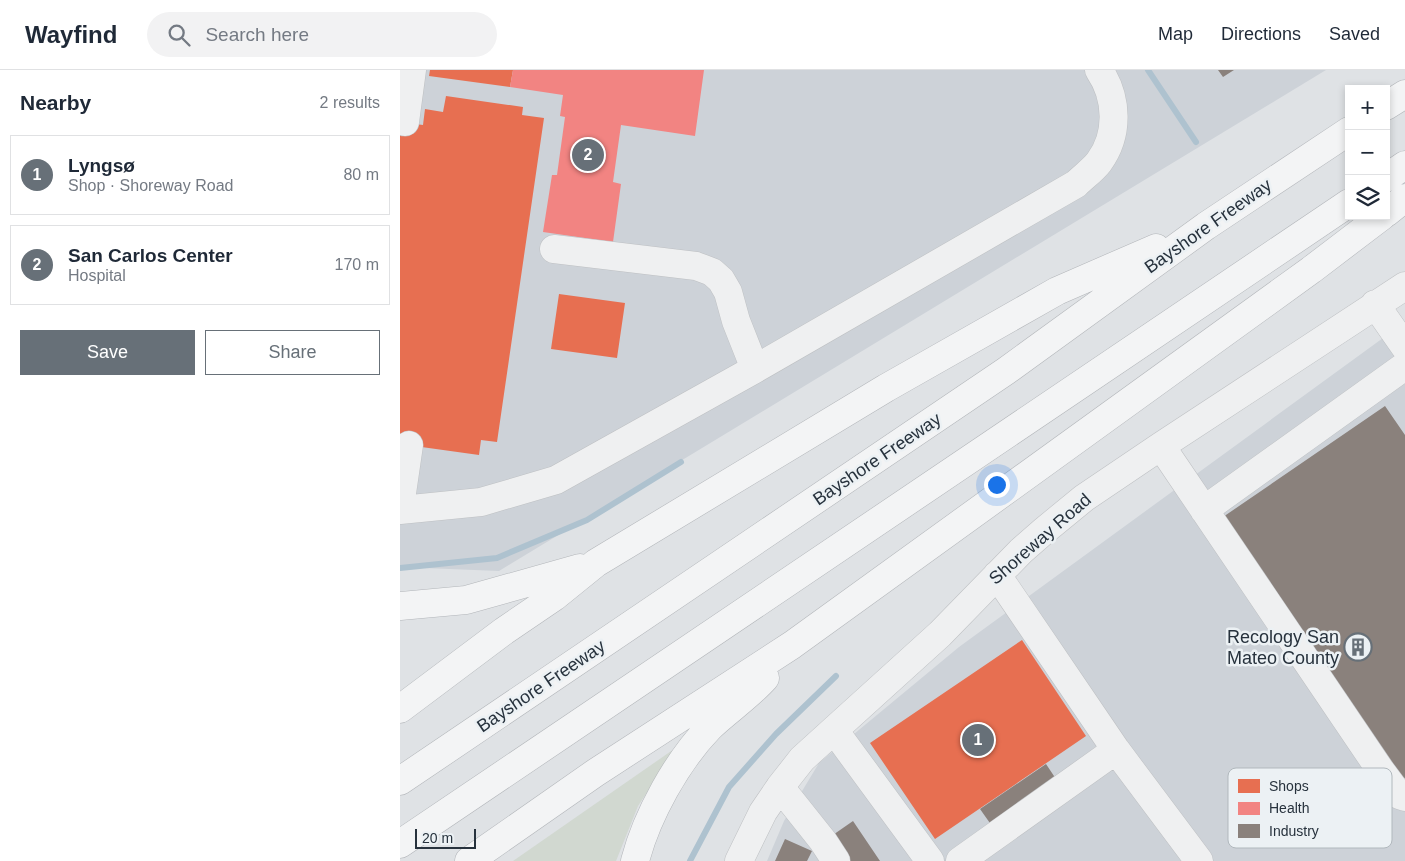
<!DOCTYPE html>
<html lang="en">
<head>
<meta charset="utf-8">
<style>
	body { margin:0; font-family:Helvetica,sans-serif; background:#f2f2f3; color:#1f2937 }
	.controls { position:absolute; right:15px; top:15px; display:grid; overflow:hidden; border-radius:0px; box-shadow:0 2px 8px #0003 }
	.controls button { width:45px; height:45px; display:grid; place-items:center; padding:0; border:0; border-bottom:1px solid #e0e1e3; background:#fff; color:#1f2937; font:25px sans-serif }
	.scale { position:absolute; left:15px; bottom:12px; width:61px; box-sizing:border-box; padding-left:5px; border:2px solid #27323d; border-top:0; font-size:14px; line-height:18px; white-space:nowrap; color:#27323d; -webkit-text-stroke:4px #ecf1f4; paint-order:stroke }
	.you { position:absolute; left:596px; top:414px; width:18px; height:18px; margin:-12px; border:4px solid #fff; border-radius:50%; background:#1a73e8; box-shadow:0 0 0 8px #1a73e833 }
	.badge { display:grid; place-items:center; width:32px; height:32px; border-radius:50%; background:#677078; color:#fff; font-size:16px; font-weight:700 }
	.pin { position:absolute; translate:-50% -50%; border:2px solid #fff; box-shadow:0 1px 5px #0006 }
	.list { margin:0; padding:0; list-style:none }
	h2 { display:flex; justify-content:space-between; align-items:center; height:65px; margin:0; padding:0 20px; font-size:21px }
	h2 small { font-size:16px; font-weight:400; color:#747a83 }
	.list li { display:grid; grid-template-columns:32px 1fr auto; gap:15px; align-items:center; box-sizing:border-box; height:80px; margin:0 10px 10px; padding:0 10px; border:1px solid #e0e1e3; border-radius:0px }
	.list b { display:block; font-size:19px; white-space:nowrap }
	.list p { margin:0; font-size:16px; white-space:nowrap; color:#747a83 }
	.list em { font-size:16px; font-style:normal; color:#747a83 }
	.actions { display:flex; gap:10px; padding:15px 20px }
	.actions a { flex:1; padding:11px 0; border:1px solid #677078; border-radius:0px; text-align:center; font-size:18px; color:#677078 }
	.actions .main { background:#677078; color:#fff }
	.icon { flex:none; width:28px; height:28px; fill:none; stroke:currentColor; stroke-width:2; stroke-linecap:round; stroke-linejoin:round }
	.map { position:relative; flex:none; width:1005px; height:791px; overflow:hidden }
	header { display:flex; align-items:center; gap:30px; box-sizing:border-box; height:70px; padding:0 25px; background:#fff; border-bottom:1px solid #e0e1e3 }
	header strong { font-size:24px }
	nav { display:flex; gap:28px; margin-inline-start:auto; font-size:18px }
	.search { width:350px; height:45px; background:#f2f2f3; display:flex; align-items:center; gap:12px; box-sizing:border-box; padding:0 18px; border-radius:28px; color:#747a83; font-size:19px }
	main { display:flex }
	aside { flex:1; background:#fff }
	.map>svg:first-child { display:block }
</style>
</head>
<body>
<header>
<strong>Wayfind</strong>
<div class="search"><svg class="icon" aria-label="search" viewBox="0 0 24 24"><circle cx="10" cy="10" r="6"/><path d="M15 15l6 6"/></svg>Search here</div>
<nav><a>Map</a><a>Directions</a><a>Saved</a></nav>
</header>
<main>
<aside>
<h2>Nearby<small>2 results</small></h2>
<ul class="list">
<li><span class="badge">1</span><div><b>Lyngsø</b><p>Shop · Shoreway Road</p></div><em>80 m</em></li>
<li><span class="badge">2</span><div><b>San Carlos Center</b><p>Hospital</p></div><em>170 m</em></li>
</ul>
<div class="actions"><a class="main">Save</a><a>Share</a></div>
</aside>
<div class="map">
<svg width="1005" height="791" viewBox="0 0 1005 791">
	<rect width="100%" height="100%" fill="#dfe2e5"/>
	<!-- built -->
	<path fill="#cdd2d8" d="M0,0H926L99,501L0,497Z
		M1005,252V791H367L384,751L419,693L559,577Z"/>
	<!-- green -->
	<path fill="#d1d8d0" d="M277,677L238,736L216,791H113Z"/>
	<!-- shops -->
	<path fill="#e76f51" d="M30,0H113L110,17L29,6Z
		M46,26L123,37L122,45L144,48L97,372L81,370L79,385L0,374V52L23,55L25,39L43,42Z
		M159,224L225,233L217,288L151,279Z
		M622,570L686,666L535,769L470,673Z"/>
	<!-- health -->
	<path fill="#f28482" d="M113,0H304L295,66L221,55L213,112L221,114L213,172L143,162L152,105H157L165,47L160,46L163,25L110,17Z"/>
	<!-- industry -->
	<path fill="#8a817c" d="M818,0H834L823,7Z
		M985,336L1005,365V708L999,707L823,447Z
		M646,694L658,712L592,756L580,739Z
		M453,751L480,791H445L430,767Z
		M385,769L412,781L407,791H375Z"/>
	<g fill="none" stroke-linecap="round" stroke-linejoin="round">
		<!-- stream -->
		<path stroke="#aec2cf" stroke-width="6" d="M748,0L796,72
			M0,498L97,488L187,450L281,392
			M290,791L329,717L376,664L436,606"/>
		<!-- minor casing -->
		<g stroke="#bec0c3" stroke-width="29">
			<path id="minor" d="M5,52L12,0
				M154,179L296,196L312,202L321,210L328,222L336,251L355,299
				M975,234L1005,277
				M761,376L981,701L999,725L1005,727
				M0,437L9,375
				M0,440L81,432L156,410L355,299L676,114C683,107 693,100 699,92C719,65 718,28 699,0
				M804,440L1005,296
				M597,505L716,680L799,791
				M434,660L530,791
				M380,717L423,771L436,791
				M339,791L363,742L380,717L402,689L540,564L621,481L645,460L684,428L761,376L1005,216
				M560,791L716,680"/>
		</g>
		<!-- highway casing -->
		<g stroke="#b2b5b9" stroke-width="29">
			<path id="highway" d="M986,36L1005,24
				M986,108L1005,95
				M986,143L1005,128
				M0,536L66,530L180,498
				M0,639L104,561L154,527L196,493L486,318L657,221L756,178
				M0,711L606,301L806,156L949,61
				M0,774L949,133
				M69,791L195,703L392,575L911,200L982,146
				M235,791C247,745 277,691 310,657C328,640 349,626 365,608"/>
		</g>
		<!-- minor -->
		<use href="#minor" stroke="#eff0f1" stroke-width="28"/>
		<!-- highway -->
		<use href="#highway" stroke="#f3f4f5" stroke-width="28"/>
	</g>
	<!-- icons -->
	<defs>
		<g id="building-ring" transform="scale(1.4375)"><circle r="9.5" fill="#ecf1f4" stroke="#677078" stroke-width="1.5"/><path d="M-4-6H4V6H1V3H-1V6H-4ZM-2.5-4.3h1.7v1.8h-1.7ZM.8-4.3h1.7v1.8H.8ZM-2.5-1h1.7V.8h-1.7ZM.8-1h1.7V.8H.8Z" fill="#677078"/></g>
	</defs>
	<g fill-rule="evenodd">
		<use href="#building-ring" x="958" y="577"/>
	</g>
	<g text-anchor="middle" stroke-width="5" stroke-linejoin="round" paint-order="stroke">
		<!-- street labels -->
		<g font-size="18" fill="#27323d" stroke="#ecf1f4">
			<text transform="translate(808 156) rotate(-35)" y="6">Bayshore Freeway</text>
			<text transform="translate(477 389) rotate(-34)" y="6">Bayshore Freeway</text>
			<text transform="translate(640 469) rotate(-41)" y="6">Shoreway Road</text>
			<text transform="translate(141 616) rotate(-34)" y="6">Bayshore Freeway</text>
		</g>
		<!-- poi labels -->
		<g font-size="18" fill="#27323d" stroke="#ecf1f4" text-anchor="end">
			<text x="939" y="573">Recology San<tspan x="939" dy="21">Mateo County</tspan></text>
		</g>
	</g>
	<!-- legend -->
	<rect x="828" y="698" width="164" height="80" rx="8" fill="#ecf1f4" stroke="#b1b8bd" stroke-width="1"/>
	<rect x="838" y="709" width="22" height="14" fill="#e76f51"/>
	<rect x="838" y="732" width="22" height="13" fill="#f28482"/>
	<rect x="838" y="754" width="22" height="14" fill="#8a817c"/>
	<g font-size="14" fill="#27323d">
		<text x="869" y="721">Shops</text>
		<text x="869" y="743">Health</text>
		<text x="869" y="766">Industry</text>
	</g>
</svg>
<div class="controls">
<button>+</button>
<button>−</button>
<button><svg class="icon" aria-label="layers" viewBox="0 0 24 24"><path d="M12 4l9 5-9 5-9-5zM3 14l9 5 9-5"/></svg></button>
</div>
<div class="scale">20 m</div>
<div class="you"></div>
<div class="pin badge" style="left:578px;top:670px">1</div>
<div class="pin badge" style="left:188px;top:85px">2</div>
</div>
</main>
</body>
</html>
